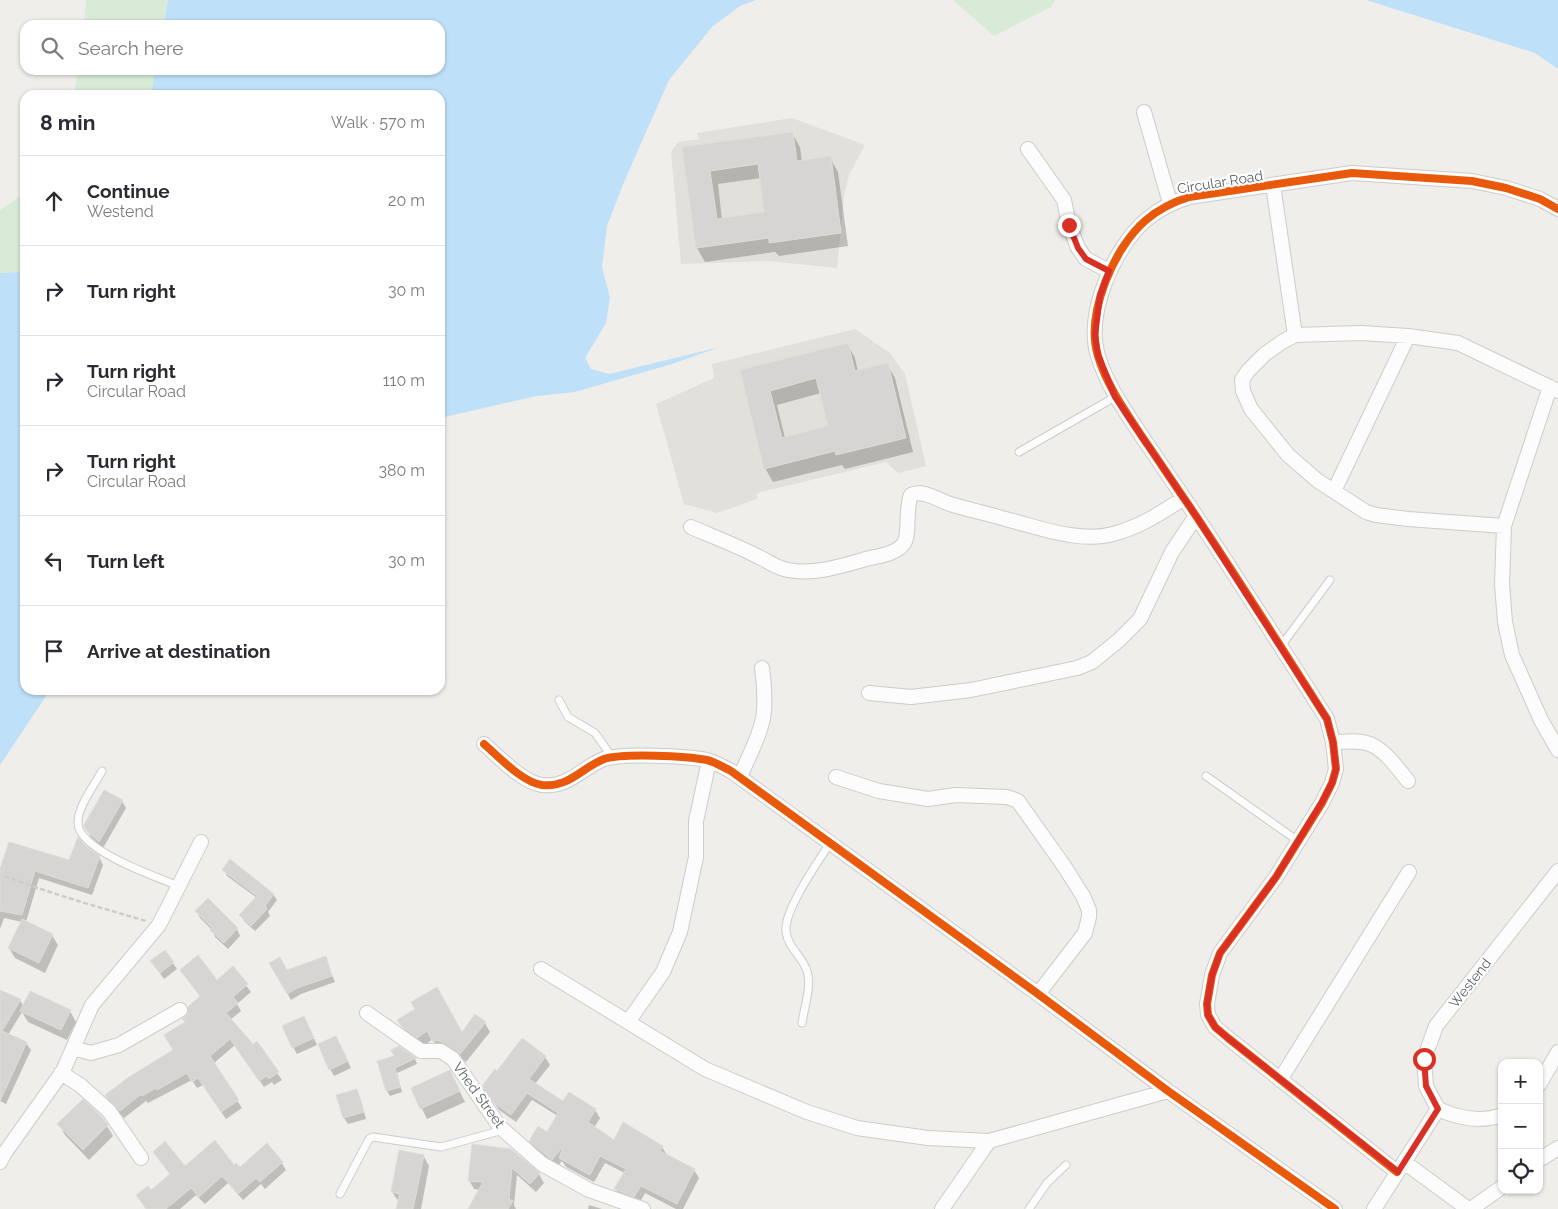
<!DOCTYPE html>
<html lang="en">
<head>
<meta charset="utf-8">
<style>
	body { margin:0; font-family:Raleway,sans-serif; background:#f7f7f7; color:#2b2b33 }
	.controls { position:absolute; right:15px; bottom:15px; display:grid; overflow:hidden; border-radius:10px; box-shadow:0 1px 4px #0004 }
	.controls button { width:45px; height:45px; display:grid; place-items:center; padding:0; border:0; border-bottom:1px solid #e1e1e2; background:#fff; color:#2b2b33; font:25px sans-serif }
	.stop { position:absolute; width:15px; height:15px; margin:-11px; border:4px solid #d93025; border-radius:50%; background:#fff }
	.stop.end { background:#d93025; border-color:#fff; box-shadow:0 1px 5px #0008 }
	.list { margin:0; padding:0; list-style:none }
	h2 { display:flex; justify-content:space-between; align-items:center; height:65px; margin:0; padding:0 20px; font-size:21px }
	h2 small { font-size:16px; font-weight:400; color:#7c7c81 }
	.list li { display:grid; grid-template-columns:32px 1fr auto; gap:15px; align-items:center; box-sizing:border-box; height:90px; padding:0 20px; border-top:1px solid #e1e1e2 }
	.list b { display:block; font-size:19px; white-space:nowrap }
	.list p { margin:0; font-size:16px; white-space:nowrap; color:#7c7c81 }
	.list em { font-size:16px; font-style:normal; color:#7c7c81 }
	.icon { flex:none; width:28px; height:28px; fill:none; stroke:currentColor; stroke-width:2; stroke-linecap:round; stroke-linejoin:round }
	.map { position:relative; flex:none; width:1558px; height:1209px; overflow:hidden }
	.search { position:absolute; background:#fff; box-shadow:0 1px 4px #0004; left:20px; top:20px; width:425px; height:55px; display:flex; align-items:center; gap:12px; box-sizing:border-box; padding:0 18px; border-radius:15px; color:#7c7c81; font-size:19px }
	.panel { position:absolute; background:#fff; box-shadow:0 1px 4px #0004; left:20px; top:90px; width:425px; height:605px; border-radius:15px }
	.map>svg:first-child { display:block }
</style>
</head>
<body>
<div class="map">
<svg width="1558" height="1209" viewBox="0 0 1558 1209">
	<rect width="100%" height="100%" fill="#efeeea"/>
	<!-- education -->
	<path fill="#e2e0da" d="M792,118L865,145L849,175L844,197L837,268L768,261L681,264L671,152L678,142L699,139L697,133Z
		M855,329L890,353L905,374L926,466L898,473L886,462L757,493V499L717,513L684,504L656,404L714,378L712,364Z"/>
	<!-- green -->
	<path fill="#d8ebd6" d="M86,0H168L164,25H84Z
		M953,0H1055L1051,7L994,36Z
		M78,70H155L151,95H74Z
		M25,193V270L22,272L0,273V210Z"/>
	<!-- water -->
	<path fill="#bfe0f9" d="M168,0H756L740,6L712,27L669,80L624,182L607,226L602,267L610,298L606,323L585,358L591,369L609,374L720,347L672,364L575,392L537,396L440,418V95H151L155,70H440V25H164Z
		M1366,0H1558V69L1535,53Z
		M25,270V690H50L0,765V273L22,272Z"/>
	<!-- shadow -->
	<path fill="#0003" fill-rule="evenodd" d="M792,133L800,147L802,162L830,158L838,172L848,246L779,256L775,252L705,262L697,248L684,148ZM761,178L766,213L722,220L718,184Z
		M847,344L855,358L858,372L887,364L895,378L913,452L845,469L842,465L773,482L765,468L741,371ZM821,393L830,426L785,438L777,405Z
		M122,801L126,808L103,848L91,837L87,830Z
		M86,848L99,857L103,865L92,895L39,878L26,922L52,935L58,945L45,973L15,958L9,948L22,922L4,918L0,929V882L6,864L70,862Z
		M224,870L273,894L277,900L268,912L270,916L255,931L244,921L241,915L257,898L227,876Z
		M196,911L237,929L240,936L228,949L215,937L212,930L200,918Z
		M165,952L177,969L164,979L152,962Z
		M325,958L335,982L301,994L291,1000L271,963L287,972Z
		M233,968L251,992L237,1004L241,1011L230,1020L277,1073L282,1080L274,1085L272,1082L264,1087L235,1045L213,1064L242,1108L226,1119L203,1085L197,1088L192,1080L148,1103L146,1101L124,1118L110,1103L106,1096L175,1051L189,1015L201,997L181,970L217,981Z
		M0,991L20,1000L24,1007L70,1011L76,1022L67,1040L28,1022L22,1012L8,1035L26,1043L31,1050L6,1104L0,1101Z
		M399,1020L462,1034L485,1023L490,1032L466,1062L452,1052L439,1050L433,1039L423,1046L408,1036Z
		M307,1024L317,1045L297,1054L293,1047Z
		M340,1044L351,1068L334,1076L330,1069Z
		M399,1048L415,1059L417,1064L397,1073L402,1092L390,1096L387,1091Z
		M545,1057L550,1065L535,1084L564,1103L595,1110L600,1118L594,1128L614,1142L662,1147L667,1155L694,1170L699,1178L683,1209H676L645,1193L639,1204L620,1197L616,1189L625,1173L605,1163L594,1182L566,1167L562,1161L557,1167L553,1165L535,1149L530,1141L548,1134L558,1116L532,1100L516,1122L499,1110L489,1095L497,1072Z
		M455,1082L465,1102L427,1119L412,1088Z
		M356,1091L360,1097L366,1119L348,1124L344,1118Z
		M59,1124L107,1126L113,1136L89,1160L65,1135Z
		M473,1146L539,1174L544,1183L536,1192L517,1175L514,1205L516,1209H469L480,1190L474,1189L469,1180Z
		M154,1152L184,1167L234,1166L240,1169L282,1163L286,1170L265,1189L261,1184L243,1200L228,1183L205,1204L196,1195L180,1209H146L137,1196L151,1191L171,1175Z
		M424,1157L429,1166L421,1209H397L399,1202L392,1192Z
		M589,1205L602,1209H588Z"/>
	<!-- building -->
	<path fill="#d6d5d3" stroke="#deddd9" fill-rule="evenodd" d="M793,132L797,161L831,156L841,233L769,243V238L696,248L682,147ZM758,164L764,212L717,219L710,171Z
		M848,343L855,371L888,363L906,438L836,455L835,451L764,469L740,370ZM816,378L828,426L782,438L770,391Z
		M104,790L123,800L99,842L86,830L84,825Z
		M78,837L87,847L100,856L88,888L35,871L22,915L0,911V869L9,842L69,860Z
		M230,859L274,894L265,906L267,909L251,926L239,915L257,896L222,870Z
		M208,898L238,928L224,943L210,930L212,928L195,911Z
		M22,919L53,934L39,963L8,948Z
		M165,950L174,962L160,973L150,961Z
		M198,955L217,980L233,966L248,984L233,997L238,1003L226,1013L253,1044L257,1041L279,1072L269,1079L267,1076L259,1081L230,1039L210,1056L239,1100L221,1112L198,1078L192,1082L187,1073L157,1090L156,1088L142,1096L141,1094L120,1111L105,1095L129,1077L173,1050L164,1035L185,1022L182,1019L188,1014V1007L200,996L180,970Z
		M326,956L332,976L297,988L287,994L269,963L280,957L287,970Z
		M437,987L462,1032L475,1014L486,1022L460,1054L445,1043L436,1040L433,1042L427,1031L417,1038L402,1027L397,1020L415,1009L411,1002Z
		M0,990L21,999L2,1031L27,1042L0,1101Z
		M30,991L71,1010L61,1030L20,1011Z
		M304,1016L314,1038L292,1048L282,1026Z
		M336,1036L348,1061L329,1070L318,1044Z
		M522,1038L546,1056L529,1079L563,1101L569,1092L596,1109L588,1122L614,1140L623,1122L663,1146L660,1151L695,1169L677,1204L641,1186L634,1197L614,1189L626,1169L600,1156L590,1175L559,1158L564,1145L552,1160L529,1141L538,1126L547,1132L558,1113L527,1093L511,1115L493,1102L482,1086L495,1069L497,1071Z
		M399,1046L416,1058L395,1068L400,1087L386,1091L377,1061L394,1056L391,1050Z
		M450,1070L460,1091L420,1109L411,1088Z
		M357,1089L364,1112L343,1118L336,1095Z
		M83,1099L102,1117L108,1125L83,1150L57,1124Z
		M215,1140L234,1165L236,1163L240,1167L267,1143L283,1162L260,1182L256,1178L238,1194L222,1176L199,1197L191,1188L166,1209H147L136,1195L148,1186L151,1190L170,1174L153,1152L165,1141L185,1166Z
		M472,1144L511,1149L540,1173L530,1184L512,1168L509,1199L513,1201L508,1209H468L483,1182L468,1181Z
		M399,1150L424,1155L413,1209H396L400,1194L391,1192Z"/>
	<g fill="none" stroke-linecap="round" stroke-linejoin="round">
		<!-- lane casing -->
		<g stroke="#cbcccc" stroke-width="9">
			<path id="lane" d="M1019,452L1115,397
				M1281,646L1330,580
				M559,700L568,717L595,733L612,757
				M102,771C95,784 77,808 78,823C78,850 156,877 179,886
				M1206,776L1298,841
				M802,1023C804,1008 812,986 807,971C802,955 788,949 786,931C784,910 818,862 830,843
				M340,1194L369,1139L373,1137L441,1147L503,1130
				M1029,1209L1047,1183L1066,1165"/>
		</g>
		<!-- street casing -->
		<g stroke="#cbcccc" stroke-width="16">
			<path id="street" d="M1144,112L1170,203
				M1028,149L1064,200L1069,225L1078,248L1086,259L1109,271
				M1273,185L1295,335
				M1550,387L1504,526L1502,584L1505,622L1512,655L1541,720L1558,750
				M1334,491L1408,336
				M1504,526L1408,519L1376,515L1366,512L1318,481L1288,455L1251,409L1243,391L1242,380L1248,371L1265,354L1282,342L1295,335L1361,333L1408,336L1458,343L1558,391
				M691,527C714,537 738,546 761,558C770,562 776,568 788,570C813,575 842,566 866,559C878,556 897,554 904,543C910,535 905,509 911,495C923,489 938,500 950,504C970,510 989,514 1009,520C1040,528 1081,543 1113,534C1140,527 1161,513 1184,498
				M869,693L911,697L971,690L1077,668L1092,662L1119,640L1140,619L1172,552L1196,516
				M1333,742C1345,742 1361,739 1372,745C1387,752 1398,769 1408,781
				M484,744C499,757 522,782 542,785C569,788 581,768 604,759C624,753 686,756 707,760C715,762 723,767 731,771L1038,994L1168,1091L1335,1209
				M740,777C748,757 762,733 764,711C765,696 764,682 762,668
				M836,777L879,791L928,799L956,795L1007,797L1018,801L1064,866L1083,896L1089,910V917L1085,933L1038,994
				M541,969L705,1069L807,1112L857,1128L928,1138L989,1141
				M367,1013L421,1051H441L453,1059L500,1127L542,1164L589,1190L643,1209
				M628,1022L663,972L680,932L696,857V821L709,761
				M73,1048L91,1053L119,1045L180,1010
				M61,1073L80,1085L109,1111L141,1158
				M1280,1080L1409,872
				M1539,1085L1558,1052
				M1438,1109L1426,1086L1424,1059L1436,1026L1558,871
				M1438,1109C1458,1118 1480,1123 1502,1115
				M1539,1160L1558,1148
				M0,1162L4,1154L63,1071L92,1005L159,925L201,842
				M1404,1162L1468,1209
				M1397,1172L1228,1038L1215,1027L1208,1015L1207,1004L1212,975L1220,953L1276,877L1322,803L1332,783L1336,769L1333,742L1327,719C1282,648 1237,577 1190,507C1174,484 1159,461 1143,438C1126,412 1107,386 1098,356C1085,314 1114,247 1146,220C1159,209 1173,202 1189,197L1352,173L1472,181L1506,188L1540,199L1558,209
				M942,1209L989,1141L1168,1091
				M1374,1209L1438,1109
				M1471,1209L1502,1187"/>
		</g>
		<!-- path -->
		<path stroke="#cacfcc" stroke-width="2.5" stroke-dasharray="5 2.5" stroke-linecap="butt" d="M5,876C51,894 99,907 146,921"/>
		<!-- lane -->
		<use href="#lane" stroke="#fdfcfc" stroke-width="7"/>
		<!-- street -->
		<use href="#street" stroke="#fdfcfc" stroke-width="14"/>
		<!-- cycleway casing -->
		<g stroke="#fff" stroke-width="11">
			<path id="cycleway" d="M484,744C499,757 522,782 542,785C569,788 581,768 604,759C624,753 686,756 707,760C715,762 723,767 731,771L1038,994L1168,1091L1335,1209
				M1397,1172L1228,1038L1215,1027L1208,1015L1207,1004L1212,975L1220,953L1276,877L1322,803L1332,783L1336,769L1333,742L1327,719C1282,648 1237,577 1190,507C1174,484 1159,461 1143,438C1126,412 1107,386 1098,356C1085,314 1114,247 1146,220C1159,209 1173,202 1189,197L1352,173L1472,181L1506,188L1540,199L1558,209"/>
		</g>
		<!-- cycleway -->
		<use href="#cycleway" stroke="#e8590c" stroke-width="8"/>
	</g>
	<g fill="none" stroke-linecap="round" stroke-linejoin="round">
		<!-- route -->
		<path stroke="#d93025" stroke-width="6" d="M1069,225L1078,248L1086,259L1109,271L1100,296L1095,335L1098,355L1115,397L1196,516L1327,719L1333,742L1336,769L1332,783L1322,802L1276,877L1220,953L1212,975L1207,1004L1208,1015L1215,1027L1228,1038L1398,1172L1438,1109L1426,1086L1424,1059"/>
	</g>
	<g text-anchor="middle" stroke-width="4.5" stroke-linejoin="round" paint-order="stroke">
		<!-- street labels -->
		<g font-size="14" fill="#5f6368" stroke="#fff">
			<text transform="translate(1220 182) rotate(-9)" y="5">Circular Road</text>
			<text transform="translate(1470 983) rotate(-52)" y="5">Westend</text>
			<text transform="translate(479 1095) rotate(54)" y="5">Vhed Street</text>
		</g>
	</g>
</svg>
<div class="controls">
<button>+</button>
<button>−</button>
<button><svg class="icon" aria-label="locate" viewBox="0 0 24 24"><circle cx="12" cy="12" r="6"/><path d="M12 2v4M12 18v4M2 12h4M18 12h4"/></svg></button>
</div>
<div class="stop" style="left:1424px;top:1059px"></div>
<div class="stop end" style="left:1069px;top:225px"></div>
<div class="search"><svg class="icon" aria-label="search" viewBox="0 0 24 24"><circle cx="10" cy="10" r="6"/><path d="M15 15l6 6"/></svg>Search here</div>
<section class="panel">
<h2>8 min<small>Walk · 570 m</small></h2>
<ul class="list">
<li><svg class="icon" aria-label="ahead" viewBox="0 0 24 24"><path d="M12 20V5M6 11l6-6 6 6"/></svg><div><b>Continue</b><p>Westend</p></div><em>20 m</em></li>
<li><svg class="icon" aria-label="right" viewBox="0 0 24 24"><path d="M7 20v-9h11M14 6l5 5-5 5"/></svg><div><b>Turn right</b></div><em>30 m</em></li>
<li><svg class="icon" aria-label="right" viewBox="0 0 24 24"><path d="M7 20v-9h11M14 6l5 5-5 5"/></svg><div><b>Turn right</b><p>Circular Road</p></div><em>110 m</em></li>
<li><svg class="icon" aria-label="right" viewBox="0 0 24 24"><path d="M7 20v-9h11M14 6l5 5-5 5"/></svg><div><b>Turn right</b><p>Circular Road</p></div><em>380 m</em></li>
<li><svg class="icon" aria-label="left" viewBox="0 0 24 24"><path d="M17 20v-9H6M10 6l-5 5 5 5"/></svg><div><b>Turn left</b></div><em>30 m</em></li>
<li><svg class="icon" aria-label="arrive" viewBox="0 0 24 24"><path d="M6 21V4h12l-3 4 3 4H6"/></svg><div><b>Arrive at destination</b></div></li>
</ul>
</section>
</div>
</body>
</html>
